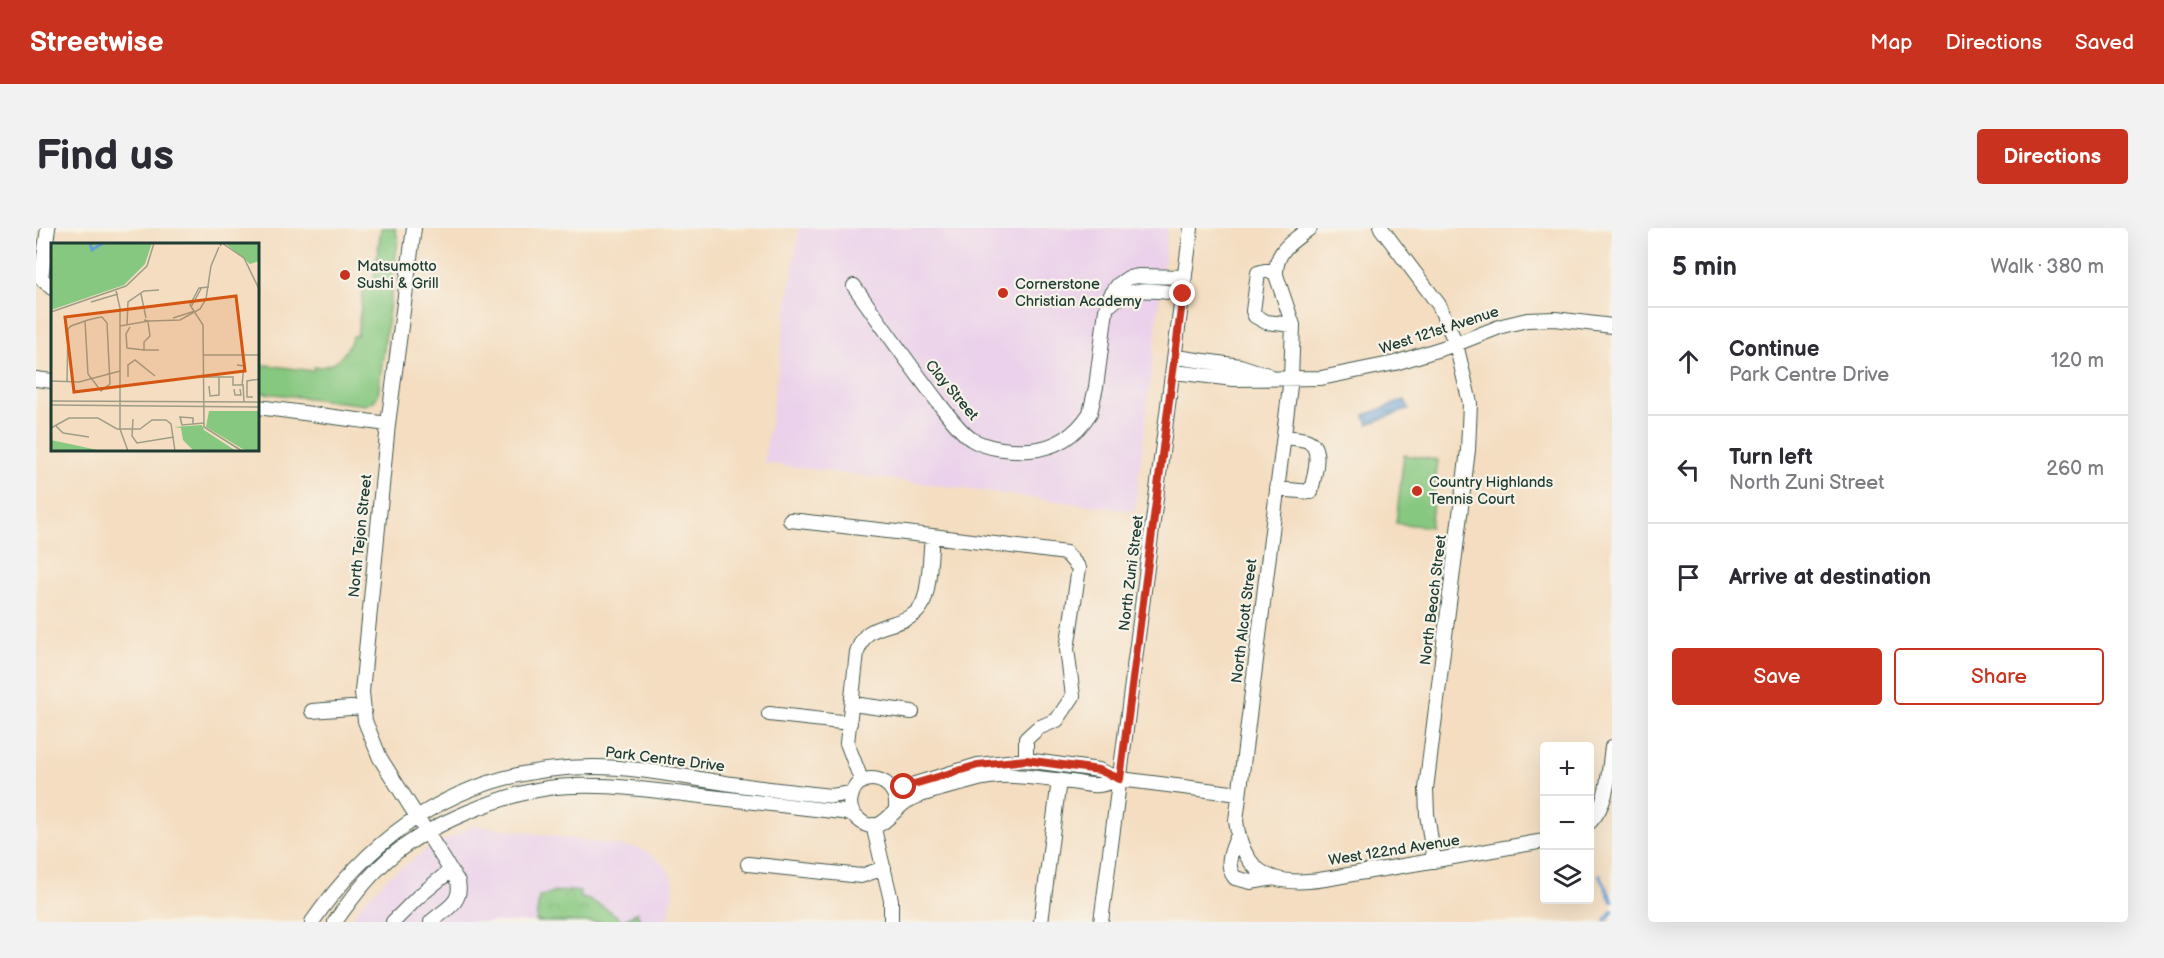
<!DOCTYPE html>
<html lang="en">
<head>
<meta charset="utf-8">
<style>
	body { margin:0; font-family:"Balsamiq Sans",sans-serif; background:#f2f2f3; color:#2b2b33 }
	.controls { position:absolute; right:18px; bottom:18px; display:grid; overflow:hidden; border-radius:6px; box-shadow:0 6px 24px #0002 }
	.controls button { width:54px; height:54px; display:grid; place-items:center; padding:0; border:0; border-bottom:2px solid #e1e1e2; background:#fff; color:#2b2b33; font:30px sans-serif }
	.stop { position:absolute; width:18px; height:18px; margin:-14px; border:4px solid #c8321e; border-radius:50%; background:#fff }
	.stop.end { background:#c8321e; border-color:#fff; box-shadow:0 2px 6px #0008 }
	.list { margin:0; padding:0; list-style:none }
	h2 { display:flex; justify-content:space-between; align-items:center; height:78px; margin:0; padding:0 24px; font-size:26px }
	h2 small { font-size:20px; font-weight:400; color:#7c7c81 }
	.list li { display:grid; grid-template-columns:39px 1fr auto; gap:18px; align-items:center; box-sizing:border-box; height:108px; padding:0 24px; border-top:2px solid #e1e1e2 }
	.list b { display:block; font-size:22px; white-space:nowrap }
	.list p { margin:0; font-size:20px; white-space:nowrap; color:#7c7c81 }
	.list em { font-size:20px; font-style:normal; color:#7c7c81 }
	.actions { display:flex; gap:12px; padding:18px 24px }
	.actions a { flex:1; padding:14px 0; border:2px solid #c8321e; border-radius:6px; text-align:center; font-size:21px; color:#c8321e }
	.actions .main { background:#c8321e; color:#fff }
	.icon { flex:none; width:33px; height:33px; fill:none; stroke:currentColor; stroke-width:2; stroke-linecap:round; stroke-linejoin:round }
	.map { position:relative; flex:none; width:1576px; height:694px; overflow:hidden; border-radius:6px }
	header { display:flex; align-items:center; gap:36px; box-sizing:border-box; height:84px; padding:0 30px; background:#c8321e; color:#fff }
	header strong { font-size:28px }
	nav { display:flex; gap:33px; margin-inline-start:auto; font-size:21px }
	.intro { display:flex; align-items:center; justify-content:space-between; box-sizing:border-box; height:144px; padding:0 36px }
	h1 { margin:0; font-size:42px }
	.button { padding:15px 27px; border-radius:6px; background:#c8321e; color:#fff; font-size:21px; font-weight:700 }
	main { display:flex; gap:36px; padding:0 36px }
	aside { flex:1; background:#fff; border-radius:6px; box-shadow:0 6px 24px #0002 }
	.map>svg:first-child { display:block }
</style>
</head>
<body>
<header>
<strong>Streetwise</strong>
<nav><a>Map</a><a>Directions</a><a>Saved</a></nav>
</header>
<div class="intro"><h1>Find us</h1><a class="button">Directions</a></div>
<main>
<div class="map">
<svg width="1576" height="694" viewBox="0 0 1576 694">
	<defs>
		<pattern id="park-crowns" width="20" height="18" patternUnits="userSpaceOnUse" patternTransform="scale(1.5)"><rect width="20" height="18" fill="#87c880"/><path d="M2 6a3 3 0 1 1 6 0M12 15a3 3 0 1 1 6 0" fill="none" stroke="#6ea46a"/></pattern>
		<pattern id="water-ripples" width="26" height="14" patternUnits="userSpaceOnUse" patternTransform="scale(1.5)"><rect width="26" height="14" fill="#669ed4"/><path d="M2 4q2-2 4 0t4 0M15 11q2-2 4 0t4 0" fill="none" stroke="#5382ad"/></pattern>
	</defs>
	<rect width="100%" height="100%" fill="#f7f3e8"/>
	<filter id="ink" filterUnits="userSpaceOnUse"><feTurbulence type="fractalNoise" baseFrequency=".0167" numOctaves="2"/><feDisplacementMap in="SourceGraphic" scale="12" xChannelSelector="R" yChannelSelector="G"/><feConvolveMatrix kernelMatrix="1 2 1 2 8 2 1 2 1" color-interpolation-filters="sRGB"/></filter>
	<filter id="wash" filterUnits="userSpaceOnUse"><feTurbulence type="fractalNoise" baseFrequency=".008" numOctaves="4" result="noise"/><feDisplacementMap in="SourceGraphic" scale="24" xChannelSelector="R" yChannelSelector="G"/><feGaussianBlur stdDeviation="1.35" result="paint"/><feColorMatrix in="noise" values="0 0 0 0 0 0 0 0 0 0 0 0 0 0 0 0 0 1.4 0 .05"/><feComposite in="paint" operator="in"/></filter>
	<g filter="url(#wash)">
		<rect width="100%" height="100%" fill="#f4ddc0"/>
		<!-- built -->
		<path fill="#ebd1eb" d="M763,0H1132L1099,283L728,235Z
			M439,597L601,620L613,625L630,639L638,654L632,694H313L327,674L354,648L390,622Z"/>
		<!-- grass -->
		<path fill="#87c880" stroke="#53825a" stroke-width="1.5" d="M345,0H359L362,11L342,167L338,173L329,177L222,164V136L277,143L278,139C299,140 310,127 317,108H321L328,57L337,58Z
			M1368,227L1402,232L1394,299L1360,295Z"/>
		<!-- park -->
		<path fill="url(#park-crowns)" stroke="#53825a" stroke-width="1.5" d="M534,663L544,664V669C561,674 573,681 587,693L601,684L605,694H500L503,669L517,664Z"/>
		<!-- water -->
		<path fill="url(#water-ripples)" stroke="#426e84" stroke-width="1.5" d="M1369,172L1373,181L1332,196L1329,187Z"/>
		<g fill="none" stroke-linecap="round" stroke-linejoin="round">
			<!-- stream -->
			<path stroke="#669ed4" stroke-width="4" d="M1564,647L1576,673
				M1570,692L1576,683"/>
		</g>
	</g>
	<g filter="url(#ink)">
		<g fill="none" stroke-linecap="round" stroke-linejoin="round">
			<!-- minor casing -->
			<g stroke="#3f5549" stroke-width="16">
				<path id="minor" d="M12,0L5,50L16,60
					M378,0L352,196L326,464L329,493L344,530L422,654C427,675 409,681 395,694
					M1274,0C1257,13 1239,22 1240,47L1257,97L1255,150L1200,593C1203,617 1213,643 1238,650C1266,659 1301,648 1329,644C1389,635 1449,623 1508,613
					M1345,0L1403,77L1420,116L1434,175L1432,222L1390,561L1391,586L1398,633
					M1240,43H1229L1222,45L1217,83L1219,88L1230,94L1257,97
					M818,58C844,95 871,133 899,170C908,182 923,203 935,211C951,221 976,223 994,222C1020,220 1040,207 1054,185L1060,159L1070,82L1075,67L1082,57L1092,50L1102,48L1149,49
					M1075,76C1093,56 1123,63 1147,66
					M1140,129L1204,138L1232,147
					M1138,144L1198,151L1285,150L1359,135L1420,116L1466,98L1491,92L1519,91L1576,98
					M0,151L16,153
					M222,179L352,196
					M1241,261L1275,264C1277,250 1288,221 1272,213C1266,210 1255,210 1248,209
					M754,292L896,308C894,326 894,363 886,377C876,396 849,394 833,405C827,409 824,417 821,424L811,515L826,554
					M896,308L1030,325L1043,340L1031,421L1037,468L1021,492L1002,500L990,511V532
					M816,476L876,484
					M276,483L327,479
					M733,486L814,495
					M855,559H869L942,537L990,532L1063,542L1084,551L1203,566
					M860,580C863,548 821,540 815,569C813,577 815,585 821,590C844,613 856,580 873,572C891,563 915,559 935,553C968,543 1001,550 1035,554C1044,555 1053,558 1062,557C1069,557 1077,553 1084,551
					M1554,594C1573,574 1572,546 1576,519
					M837,597L855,672V694
					M1202,607C1196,622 1188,636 1199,650L1215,654L1238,650
					M712,636L825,648L848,640
					M276,694C344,596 436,539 557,539C599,539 642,548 683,554C720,560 758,564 795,568L816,565
					M299,694C316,669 335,645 358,626C395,596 465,567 512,560C557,554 603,561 648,566C700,572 753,578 806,584L818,587
					M357,694L382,669L415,642
					M1005,694L1023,552
					M1065,694L1155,0"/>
			</g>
			<!-- minor -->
			<use href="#minor" stroke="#fff" stroke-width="14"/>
		</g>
	</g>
	<g fill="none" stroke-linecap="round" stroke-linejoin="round" filter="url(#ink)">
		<!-- route -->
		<path stroke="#c8321e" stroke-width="8" d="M868,559L942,537L990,532L1063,542L1084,551L1147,66"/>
	</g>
	<!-- markers -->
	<g fill="#c8321e" stroke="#f7f3e8" stroke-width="2">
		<circle cx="309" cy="47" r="6"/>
		<circle cx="967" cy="65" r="6"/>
		<circle cx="1381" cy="263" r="6"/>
	</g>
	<g text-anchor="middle" stroke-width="4.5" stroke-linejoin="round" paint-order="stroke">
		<!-- poi labels -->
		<g font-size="15" fill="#1f3d34" stroke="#f7f3e8" text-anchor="start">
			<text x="321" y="43">Matsumotto<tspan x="321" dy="17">Sushi &amp; Grill</tspan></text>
			<text x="979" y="61">Cornerstone<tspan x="979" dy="17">Christian Academy</tspan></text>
			<text x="1393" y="259">Country Highlands<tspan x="1393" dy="17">Tennis Court</tspan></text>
		</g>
		<!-- street labels -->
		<g font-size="15" fill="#1f3d34" stroke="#f7f3e8">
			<text transform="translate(1403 102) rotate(-18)" y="5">West 121st Avenue</text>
			<text transform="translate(916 162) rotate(50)" y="5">Clay Street</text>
			<text transform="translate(324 308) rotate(-84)" y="5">North Tejon Street</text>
			<text transform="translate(1095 345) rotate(-83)" y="5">North Zuni Street</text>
			<text transform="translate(1397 372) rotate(-83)" y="5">North Beach Street</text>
			<text transform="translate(1208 393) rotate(-83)" y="5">North Alcott Street</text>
			<text transform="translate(629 531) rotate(7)" y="5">Park Centre Drive</text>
			<text transform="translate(1358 622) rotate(-9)" y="5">West 122nd Avenue</text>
		</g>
	</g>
	<!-- overview -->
	<g transform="translate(15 15)">
		<rect width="208" height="208" fill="#f4ddc0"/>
		<path d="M0,197L42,206L50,208H0Z" fill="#87c880"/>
		<path d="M0,0H101L94,21L73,42L0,67ZM174,0H208V18L199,21ZM158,168H208V208H195L155,184ZM151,182L153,187L185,208H143L132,197L130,185L123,184Z" fill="#87c880"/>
		<path fill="none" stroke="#669ed4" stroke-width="3" d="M39,0L41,7L52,0"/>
		<path fill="none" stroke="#9f9d88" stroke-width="1.5" d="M169,3L171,0L193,15L209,48M158,44L148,45L139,62L152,82L153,184L191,208M65,48L69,65V186L77,208M90,51L95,75M40,59L67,51M140,64L151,44M0,69L75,43L96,23L103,0M122,75L144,68M98,78L129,77L149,66L155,56L160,23L168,4M97,79L99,93L93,99V107H108M76,82L77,59L93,48L108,47M69,83L98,78L93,77M79,84L75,91L76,105L93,107M153,112H209M77,134V122L84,117L104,133M153,134H182V142H191L193,123L186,122M0,138L28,139L69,128M16,139L17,86L20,83L34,78L37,77L45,75L51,74L56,80L59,141L50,148L37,131L34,78M192,141L193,159M158,143L159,153L168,152V134M183,146L184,152H190L189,146M202,154H196V138L209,136M0,158L209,159M0,162L209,164M82,176L81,193L86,200L123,194M142,181V175L129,174L131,182L153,180M5,183L12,190L38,194M0,185L18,175H47L66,186H89L101,177H115L120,181L124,208"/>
		<path fill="#d45610" fill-opacity="0.15" stroke="#d45610" stroke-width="3" d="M185,53L194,128L23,149L14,74Z"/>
		<rect width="208" height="208" fill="none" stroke="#1f3d34" stroke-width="3"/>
	</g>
</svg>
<div class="controls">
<button>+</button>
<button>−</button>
<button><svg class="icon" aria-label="layers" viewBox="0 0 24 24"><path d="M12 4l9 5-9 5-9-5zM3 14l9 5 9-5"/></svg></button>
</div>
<div class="stop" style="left:868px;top:559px"></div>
<div class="stop end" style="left:1147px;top:66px"></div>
</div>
<aside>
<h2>5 min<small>Walk · 380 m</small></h2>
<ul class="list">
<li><svg class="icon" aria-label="ahead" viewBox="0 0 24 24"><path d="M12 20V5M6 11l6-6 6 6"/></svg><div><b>Continue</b><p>Park Centre Drive</p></div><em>120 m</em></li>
<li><svg class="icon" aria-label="left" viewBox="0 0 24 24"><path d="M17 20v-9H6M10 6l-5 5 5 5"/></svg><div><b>Turn left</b><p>North Zuni Street</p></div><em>260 m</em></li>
<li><svg class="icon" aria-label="arrive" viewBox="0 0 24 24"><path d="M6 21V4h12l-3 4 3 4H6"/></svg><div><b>Arrive at destination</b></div></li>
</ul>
<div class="actions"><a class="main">Save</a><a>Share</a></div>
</aside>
</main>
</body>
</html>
